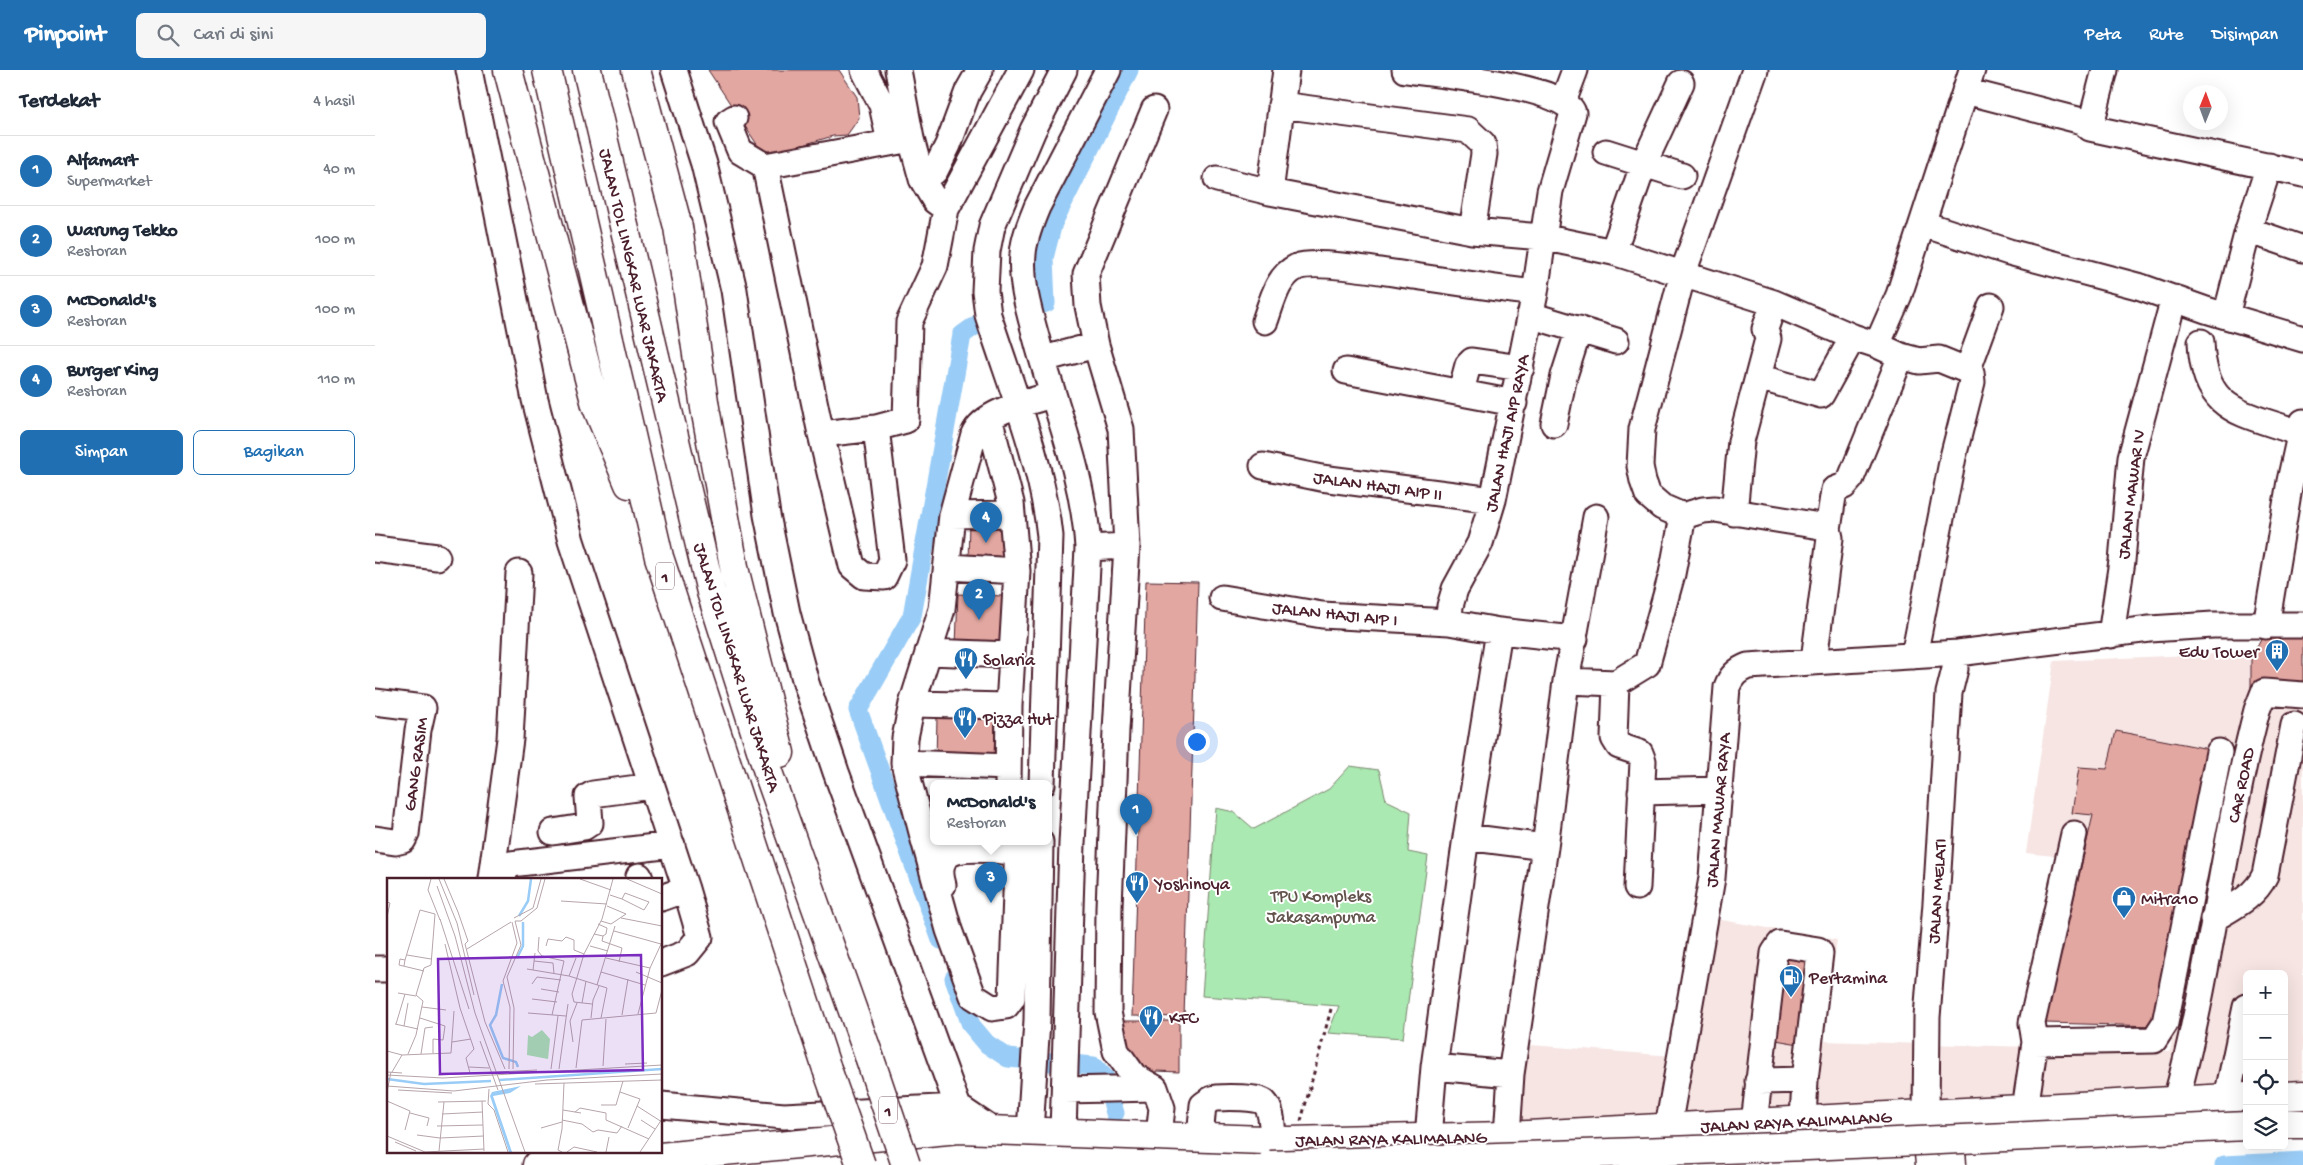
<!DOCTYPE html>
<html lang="id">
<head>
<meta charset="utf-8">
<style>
	body { margin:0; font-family:"Gochi Hand",sans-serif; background:#f6f6f7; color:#1f2937 }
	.controls { position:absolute; right:15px; bottom:15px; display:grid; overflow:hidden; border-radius:8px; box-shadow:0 5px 20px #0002 }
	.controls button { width:45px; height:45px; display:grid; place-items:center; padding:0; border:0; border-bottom:1px solid #e0e1e3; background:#fff; color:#1f2937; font:25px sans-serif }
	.compass { position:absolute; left:1808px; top:15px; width:45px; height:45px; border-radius:50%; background:#fff; box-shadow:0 5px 20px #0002; rotate:1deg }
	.you { position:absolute; left:821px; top:671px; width:18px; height:18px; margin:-12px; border:4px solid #fff; border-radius:50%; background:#1a73e8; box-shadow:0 0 0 8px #1a73e833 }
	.badge { display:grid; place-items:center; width:32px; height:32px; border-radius:50%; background:#1f6fb2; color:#fff; font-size:16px; font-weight:700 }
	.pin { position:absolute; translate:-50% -41px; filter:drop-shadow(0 1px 2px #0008) }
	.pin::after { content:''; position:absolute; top:26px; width:18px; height:15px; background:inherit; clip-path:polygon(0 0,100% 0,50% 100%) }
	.popup { position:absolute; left:555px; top:710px; width:122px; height:65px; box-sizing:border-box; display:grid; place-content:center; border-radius:8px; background:#fff; filter:drop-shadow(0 1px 4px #0005); font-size:16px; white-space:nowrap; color:#747a83 }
	.popup b { font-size:19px; color:#1f2937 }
	.popup::after { content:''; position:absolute; left:50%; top:100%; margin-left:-10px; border:10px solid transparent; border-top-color:#fff }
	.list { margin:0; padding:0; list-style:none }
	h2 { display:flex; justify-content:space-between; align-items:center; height:65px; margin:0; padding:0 20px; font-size:21px }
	h2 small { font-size:16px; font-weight:400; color:#747a83 }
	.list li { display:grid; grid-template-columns:32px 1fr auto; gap:15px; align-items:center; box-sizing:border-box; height:70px; padding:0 20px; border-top:1px solid #e0e1e3 }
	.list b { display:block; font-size:19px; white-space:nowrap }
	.list p { margin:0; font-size:16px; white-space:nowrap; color:#747a83 }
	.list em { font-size:16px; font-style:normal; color:#747a83 }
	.actions { display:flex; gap:10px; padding:15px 20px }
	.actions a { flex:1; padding:11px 0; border:1px solid #1f6fb2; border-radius:8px; text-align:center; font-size:18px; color:#1f6fb2 }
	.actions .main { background:#1f6fb2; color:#fff }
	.icon { flex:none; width:28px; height:28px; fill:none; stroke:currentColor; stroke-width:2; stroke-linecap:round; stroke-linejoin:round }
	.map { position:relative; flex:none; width:1928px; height:1095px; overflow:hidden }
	header { display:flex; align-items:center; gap:30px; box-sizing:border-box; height:70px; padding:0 25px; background:#1f6fb2; color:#fff }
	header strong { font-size:24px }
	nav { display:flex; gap:28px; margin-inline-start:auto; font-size:18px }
	.search { width:350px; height:45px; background:#f6f6f7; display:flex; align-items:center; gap:12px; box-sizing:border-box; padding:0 18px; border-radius:8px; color:#747a83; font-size:19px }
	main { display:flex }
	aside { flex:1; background:#fff }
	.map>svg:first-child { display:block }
</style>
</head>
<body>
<header>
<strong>Pinpoint</strong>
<div class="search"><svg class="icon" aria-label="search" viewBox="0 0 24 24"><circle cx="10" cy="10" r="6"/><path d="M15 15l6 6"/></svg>Cari di sini</div>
<nav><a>Peta</a><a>Rute</a><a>Disimpan</a></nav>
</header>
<main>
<aside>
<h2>Terdekat<small>4 hasil</small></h2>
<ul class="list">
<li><span class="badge">1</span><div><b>Alfamart</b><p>Supermarket</p></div><em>40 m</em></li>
<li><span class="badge">2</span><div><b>Warung Tekko</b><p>Restoran</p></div><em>100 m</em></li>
<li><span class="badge">3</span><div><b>McDonald's</b><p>Restoran</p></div><em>100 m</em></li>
<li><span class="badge">4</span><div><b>Burger King</b><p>Restoran</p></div><em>110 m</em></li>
</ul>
<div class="actions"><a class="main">Simpan</a><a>Bagikan</a></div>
</aside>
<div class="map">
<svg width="1928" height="1095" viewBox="0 0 1928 1095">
	<rect width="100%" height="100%" fill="#fff"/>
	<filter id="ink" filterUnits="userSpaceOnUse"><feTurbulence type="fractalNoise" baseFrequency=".02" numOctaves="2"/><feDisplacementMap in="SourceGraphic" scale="10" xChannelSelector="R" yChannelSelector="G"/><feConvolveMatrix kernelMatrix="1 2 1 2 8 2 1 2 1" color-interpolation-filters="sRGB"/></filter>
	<g filter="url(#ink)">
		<!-- built -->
		<path fill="#f6e5e3" d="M1928,580V1025L1909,1026V904H1872V1027L1132,1066L1156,975L1311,987L1341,849L1462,870L1447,971L1795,981L1829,802L1651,783L1679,591Z"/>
		<!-- green -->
		<path fill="#aae9b1" stroke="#7a846e" d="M975,696L1004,700L1011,730L1036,742L1033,782L1053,786L1028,968L953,963L964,936L827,926L841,738L859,742L879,759L954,719Z"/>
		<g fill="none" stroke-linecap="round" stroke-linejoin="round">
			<!-- canal -->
			<path stroke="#99ccf6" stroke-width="19" d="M662,236L671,233L669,188L678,153L754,0
				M566,870L483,640L537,546L587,265L601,255
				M579,908L596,955L612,974L633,988L719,996L730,1008L740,1043
				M1849,1095L1928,1091"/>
		</g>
		<!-- building -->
		<path fill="#e2a7a1" stroke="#4a1f2b" d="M333,0H464L482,27L484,48L472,65L458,66L400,83L385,79Z
			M594,450H629L628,496L593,495Z
			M771,511L823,512L809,947L757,946Z
			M583,524L628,526L625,577L581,575Z
			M1928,562V622L1888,620L1876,617V588L1888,566Z
			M562,647L620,650L619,692L561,689Z
			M1741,661L1839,680L1782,956L1670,953L1718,745L1697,743L1704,697L1732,699Z
			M1409,882L1437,886L1424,974L1395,969Z
			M748,951H804V1002L782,1001V1007L756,998L748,985Z"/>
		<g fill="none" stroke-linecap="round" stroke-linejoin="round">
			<!-- minor casing -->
			<g stroke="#4a1f2b" stroke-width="29">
				<path id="minor" d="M94,0L160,330L196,471L311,819L325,867L312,883L286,893
					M299,0L329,94L359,220L392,445L412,543L431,613L461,702L583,1037L617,1060
					M489,0L507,35L515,72
					M523,0L536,69L547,109L560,131L571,139
					M1030,0C1057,4 1191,16 1198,43L1175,121L1160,223L1118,430L1105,473L1080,519L1075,536L1074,552
					M1380,0L1308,203L1267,359L1265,396L1268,411L1273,425L1287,437L1308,446L1328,440L1340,439L1445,456L1453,459
					M1590,21L1707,51L1715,58L1928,104
					M1188,32L1200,0
					M906,35L1093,60L1108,74L1109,84L1097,161
					M359,48L353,52L365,81L390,96L536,69
					M1715,58L1730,0
					M1231,82L1307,106
					M390,96L446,364L501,358L531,350L534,252L560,196L571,139L646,0
					M547,109L560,101L573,75L593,21L605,0
					M842,109L895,122L1097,161L1167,167L1238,182L1399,233L1478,267L1502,275L1526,286L1544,291L1564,289L1596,302L1597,312L1578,387L1539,586
					M895,122L911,0
					M1548,154L1634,182L1766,217L1831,240L1928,269
					M1873,160L1928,179
					M1238,182L1269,93L1306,13
					M1155,245L1241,271
					M1851,246L1873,160L1894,96
					M890,251C897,232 902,206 922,197C943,189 1014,203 1039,206C1079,212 1119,218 1160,223
					M1826,272C1829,344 1867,342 1924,363
					M1502,275L1524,225L1597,0
					M668,289L721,275
					M1593,299L1616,236
					M971,301L1139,333
					M1383,307L1446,325L1478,267
					M1086,321L1093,295L1097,291L1146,298
					M614,348L636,433L642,501L634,636L633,714
					M1179,354L1189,306L1204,259
					M446,364L477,496L489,506L509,507L517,490L501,358
					M888,396L946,408L1118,430
					M1359,443L1366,371L1393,269L1390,259L1399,233
					M577,445L637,444
					M752,476L741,660L734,837L733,942L741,981L759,1006L780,1018L787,1038L784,1065
					M713,478L752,476L746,359L721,275L713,236L711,204L779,40
					M0,479L62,487
					M573,497L642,501
					M847,528L947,545L1074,552L1124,561L1200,569
					M1891,556L1915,411L1928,352
					M1736,565L1747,491L1756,387L1799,228
					M553,582L636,585
					M1439,590L1455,468L1453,459L1459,420L1469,416L1476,408L1526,286
					M1191,611L1241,613L1272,594L1297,504L1308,446
					M1241,613L1239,668L1244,676L1265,683L1268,691L1262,817
					M0,632L48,638L43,660L31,764L28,770L20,772L0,769
					M537,634L634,636
					M529,693L633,697
					M667,714L675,466C667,391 636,317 613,245L610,221L612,181L617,156L658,60L689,0
					M1266,722L1345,720
					M178,762L209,757L215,753L213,727L218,724L277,716
					M1091,767L1170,777
					M558,768L549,770L574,860L598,926L617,938L631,936L637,928L643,772
					M549,770L529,693L530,668L537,634L567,539L577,445L599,364C609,341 654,332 677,325
					M264,806L265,809
					M116,809L135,669L144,503
					M127,809L131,799L136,794L297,775
					M568,815C554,766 612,781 642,782
					M286,828L311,819
					M1838,849C1858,837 1880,827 1890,805L1919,655
					M0,899H14
					M1660,972L1779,970L1790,953L1844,682
					M1059,997L1136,1004
					M1383,1011L1430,1010
					M690,1020L780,1018
					M1852,1028L1871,937
					M1801,1030C1836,902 1848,769 1882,640L1889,622L1928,625
					M286,1035L409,1046L583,1037
					M1650,1039L1660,972L1657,953L1699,764
					M1551,1044L1552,947L1561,833L1574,623L1580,599
					M1379,1053L1399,883L1405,874L1443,880L1445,883L1430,1010L1428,1050
					M1293,1057L1337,808L1352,617C1356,606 1362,600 1373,596L1583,583L1775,559L1838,555H1928
					M655,1062L662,950L665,772
					M688,1062L697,774L713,478C709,409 683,344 664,278C656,247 645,216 648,184C649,168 656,152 662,137L733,0
					M1132,1066L1136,1004L1170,777L1191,611L1221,447
					M825,1067L828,1035C832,1032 836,1028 842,1028C851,1027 883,1027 889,1032C898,1041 897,1058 898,1070
					M1053,1067L1059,997L1091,767L1124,561"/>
			</g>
			<!-- major casing -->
			<g stroke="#4a1f2b" stroke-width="31">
				<path id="major" d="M1909,1026L1928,1025
					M1574,1047L1577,1095
					M1551,1048L1555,1095
					M162,1095L285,1087L584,1059L914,1071L1132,1066L1872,1027"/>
			</g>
			<!-- highway casing -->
			<g stroke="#4a1f2b" stroke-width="31">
				<path id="highway" d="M133,0L221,335L254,414
					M172,0L284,487L452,999
					M212,0L336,522L394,705L494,986
					M261,0L303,157L330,338L360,502L405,683
					M1909,1054H1928"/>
			</g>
			<!-- path -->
			<path stroke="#4a1f2b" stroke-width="3" stroke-dasharray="4 4" stroke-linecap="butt" d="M926,1051L956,939"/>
			<!-- minor -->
			<use href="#minor" stroke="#fff" stroke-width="25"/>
			<!-- major -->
			<use href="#major" stroke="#fff" stroke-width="28"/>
			<!-- highway -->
			<use href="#highway" stroke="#fff" stroke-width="28"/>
			<!-- highway-bridge casing -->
			<g stroke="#4a1f2b" stroke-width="31" stroke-linecap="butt">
				<path id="highway-bridge" d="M494,986L531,1095
					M452,999L486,1095
					M895,1095L1432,1076L1872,1056"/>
			</g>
			<!-- highway-bridge -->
			<use href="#highway-bridge" stroke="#fff" stroke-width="28"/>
		</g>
	</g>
	<!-- icons -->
	<defs>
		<g id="building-pin" transform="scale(1.25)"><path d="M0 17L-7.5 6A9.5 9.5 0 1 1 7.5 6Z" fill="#1f6fb2" stroke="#fff"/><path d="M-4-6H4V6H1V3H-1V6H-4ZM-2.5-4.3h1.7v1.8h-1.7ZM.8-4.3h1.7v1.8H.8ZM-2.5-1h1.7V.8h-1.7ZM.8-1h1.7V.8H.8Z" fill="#fff"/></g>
		<g id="restaurant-pin" transform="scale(1.25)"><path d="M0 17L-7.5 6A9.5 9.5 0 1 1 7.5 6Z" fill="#1f6fb2" stroke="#fff"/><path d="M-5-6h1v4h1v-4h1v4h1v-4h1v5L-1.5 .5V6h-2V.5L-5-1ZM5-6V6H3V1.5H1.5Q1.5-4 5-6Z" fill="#fff"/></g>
		<g id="shop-pin" transform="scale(1.25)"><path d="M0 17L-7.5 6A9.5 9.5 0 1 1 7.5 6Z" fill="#1f6fb2" stroke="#fff"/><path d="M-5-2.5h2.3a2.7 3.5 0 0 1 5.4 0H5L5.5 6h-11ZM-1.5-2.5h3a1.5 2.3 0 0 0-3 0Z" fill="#fff"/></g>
		<g id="fuel-pin" transform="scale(1.25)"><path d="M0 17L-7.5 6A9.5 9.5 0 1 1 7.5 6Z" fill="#1f6fb2" stroke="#fff"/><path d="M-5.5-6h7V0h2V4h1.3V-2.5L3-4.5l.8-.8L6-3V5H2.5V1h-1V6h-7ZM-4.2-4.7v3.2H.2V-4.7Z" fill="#fff"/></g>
	</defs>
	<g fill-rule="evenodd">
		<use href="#building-pin" x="1902" y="581"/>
		<use href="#restaurant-pin" x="591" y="589"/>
		<use href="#restaurant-pin" x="590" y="648"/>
		<use href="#restaurant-pin" x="762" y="813"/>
		<use href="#shop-pin" x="1749" y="828"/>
		<use href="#fuel-pin" x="1416" y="907"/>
		<use href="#restaurant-pin" x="776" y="947"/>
	</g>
	<g text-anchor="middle" stroke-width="4" stroke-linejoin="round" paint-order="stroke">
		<!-- shield labels -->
		<g fill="#fff" stroke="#80626b" stroke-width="1">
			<rect x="281" y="492.5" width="18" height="27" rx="4"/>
			<rect x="504" y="1026.5" width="18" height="27" rx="4"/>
		</g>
		<g font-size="16" font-weight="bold" fill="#4a1f2b">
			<text x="290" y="512">1</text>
			<text x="513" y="1046">1</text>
		</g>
		<!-- street labels -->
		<g font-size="18" fill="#4a1f2b" stroke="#fff">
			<text transform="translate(260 205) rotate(77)" y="6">JALAN TOL LINGKAR LUAR JAKARTA</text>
			<text transform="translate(1131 363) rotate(-78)" y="6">JALAN HAJI AIP RAYA</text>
			<text transform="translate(1003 415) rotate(8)" y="6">JALAN HAJI AIP II</text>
			<text transform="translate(1755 424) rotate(-83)" y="6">JALAN MAWAR IV</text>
			<text transform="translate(960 543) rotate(6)" y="6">JALAN HAJI AIP I</text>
			<text transform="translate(363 597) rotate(73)" y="6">JALAN TOL LINGKAR LUAR JAKARTA</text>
			<text transform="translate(40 694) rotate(-82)" y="6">GANG RASIM</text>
			<text transform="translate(1865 715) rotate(-78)" y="6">CAR ROAD</text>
			<text transform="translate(1342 740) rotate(-85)" y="6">JALAN MAWAR RAYA</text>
			<text transform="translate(1561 821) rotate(-86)" y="6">JALAN MELATI</text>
			<text transform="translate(1421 1051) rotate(-3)" y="6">JALAN RAYA KALIMALANG</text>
			<text transform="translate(1016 1068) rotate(-1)" y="6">JALAN RAYA KALIMALANG</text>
		</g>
		<!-- poi labels -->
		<g font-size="18" fill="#4a1f2b" stroke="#fff" text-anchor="start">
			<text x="1884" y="587" text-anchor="end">Edu Tower</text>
			<text x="608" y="595">Solaria</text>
			<text x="608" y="654">Pizza Hut</text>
			<text x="780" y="819">Yoshinoya</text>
			<text x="1766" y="834">Mitra10</text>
			<text x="1434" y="913">Pertamina</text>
			<text x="794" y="953">KFC</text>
		</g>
		<!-- park labels -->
		<g font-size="18" fill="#62524c" stroke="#fff">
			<text x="946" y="831">TPU Kompleks<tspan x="946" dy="21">Jakasampurna</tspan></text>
		</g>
	</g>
	<!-- overview -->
	<g transform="translate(12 808)">
		<rect width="275" height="275" fill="#fff"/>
		<path d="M155,152L163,161L161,181L140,177L141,157L145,159Z" fill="#aae9b1"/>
		<path d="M134,208L123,215L106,218L125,274H122L103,218L105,214Z" fill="#99ccf6"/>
		<path fill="none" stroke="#99ccf6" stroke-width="2.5" d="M132,38L141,23L144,1M130,80L136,68V44M115,106L109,137L103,147L116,180L129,184L131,189M0,201L37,206L104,203M112,202L275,191"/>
		<path fill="none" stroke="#b7a5aa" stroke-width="1" d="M44,1L41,12L53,42M52,1L70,45M57,1L71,34L81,63L78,66M193,1L224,12M240,1L275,16M50,8L68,58L88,135L138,274M223,17L235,21L238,15L262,24L257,32L235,21M174,23L220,26M0,24L3,25L0,39M127,40L146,30L154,1M234,40L275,48M53,41L82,131M128,43H134L150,30L158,1M214,43L224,46L239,36L220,28M70,45L87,117M227,53L274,66M207,56L216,58L219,56L220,50L211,46M216,58L215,63L235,70L232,84M152,59L151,73L155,78L177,83L165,137M58,66L73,130L87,171L79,180L83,195M78,66L98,144L118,191M159,68L161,61L175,63L179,59L187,62V72L197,76M203,68L221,73M80,71L124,44M20,77L44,81M219,80L263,90M18,82L33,32L48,36L44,87L37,90L29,117L36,123L29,157L21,176M147,83L166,85L167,96M17,88L18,82L13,81L12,87L37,93M140,91L182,98L220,110L214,140M146,92L148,75M214,94L258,107M249,94L275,105M182,98L189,80M145,106L150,99L174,102M210,107L228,48M154,111L172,114M11,115L29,118M145,121L170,124M195,125L199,103M205,126L187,124L185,116L197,76L215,41L226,1M35,129L59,132M141,135L179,138M251,136L263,90L275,64M235,137L241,101M33,140L58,148L56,162L46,161V175M204,140L206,122L212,108M8,146L31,151M9,146L18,116M17,148L21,125M93,163L111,212M65,164L84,161M186,164L183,143L190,125M0,173L15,177L64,175L67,133M34,176L38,150L46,149M238,186L260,185M216,188L219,141M82,189L102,190M189,190L195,142L269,135L275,112M122,191L123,129L116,103L130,65L125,44M126,191L127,130L120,99L134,67L128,43M164,191L171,138M172,191L181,126M0,194L15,195M5,194L15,177M0,197L56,200L275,187M51,197L150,192M148,206L275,202M0,208L67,213L160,202L275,196M102,211L101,226L107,232L121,274M11,212L65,215M0,214L4,194M233,214L253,221L241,250M0,223L23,233L18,252M95,223L97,273M51,224L99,223M214,227H229L236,203M250,228L275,244M176,232L194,235M188,234L193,230L219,235V242L262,261M23,235L42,240L40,248M55,236L96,234M175,242L195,246L206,254L211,252L230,255L235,248M254,242L268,251M50,248L96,247M154,250L175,244M30,257L53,260L97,258M0,258L38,274L97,271M8,264L29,273M52,273L57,224M175,274L171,272L175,251L177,205M180,274L187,269L210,274M219,274L222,259M253,274L275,241"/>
		<path fill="#7b2cbf" fill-opacity="0.15" stroke="#7b2cbf" stroke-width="2.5" d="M254,77L256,192L53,196L51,81Z"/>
		<rect width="275" height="275" fill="none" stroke="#4a1f2b" stroke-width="2.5"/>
	</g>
</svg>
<div class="controls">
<button>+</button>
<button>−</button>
<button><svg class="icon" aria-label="locate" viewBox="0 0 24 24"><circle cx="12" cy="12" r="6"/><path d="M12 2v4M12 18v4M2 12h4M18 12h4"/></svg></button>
<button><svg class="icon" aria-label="layers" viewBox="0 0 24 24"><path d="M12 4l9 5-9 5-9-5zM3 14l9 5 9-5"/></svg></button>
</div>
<svg class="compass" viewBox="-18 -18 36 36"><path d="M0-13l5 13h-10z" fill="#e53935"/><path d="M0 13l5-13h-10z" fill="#747a83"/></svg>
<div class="you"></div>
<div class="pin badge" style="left:761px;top:765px">1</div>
<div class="pin badge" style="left:604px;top:550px">2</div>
<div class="pin badge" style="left:616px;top:833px">3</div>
<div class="popup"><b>McDonald's</b>Restoran</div>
<div class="pin badge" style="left:611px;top:473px">4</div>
</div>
</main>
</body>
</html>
